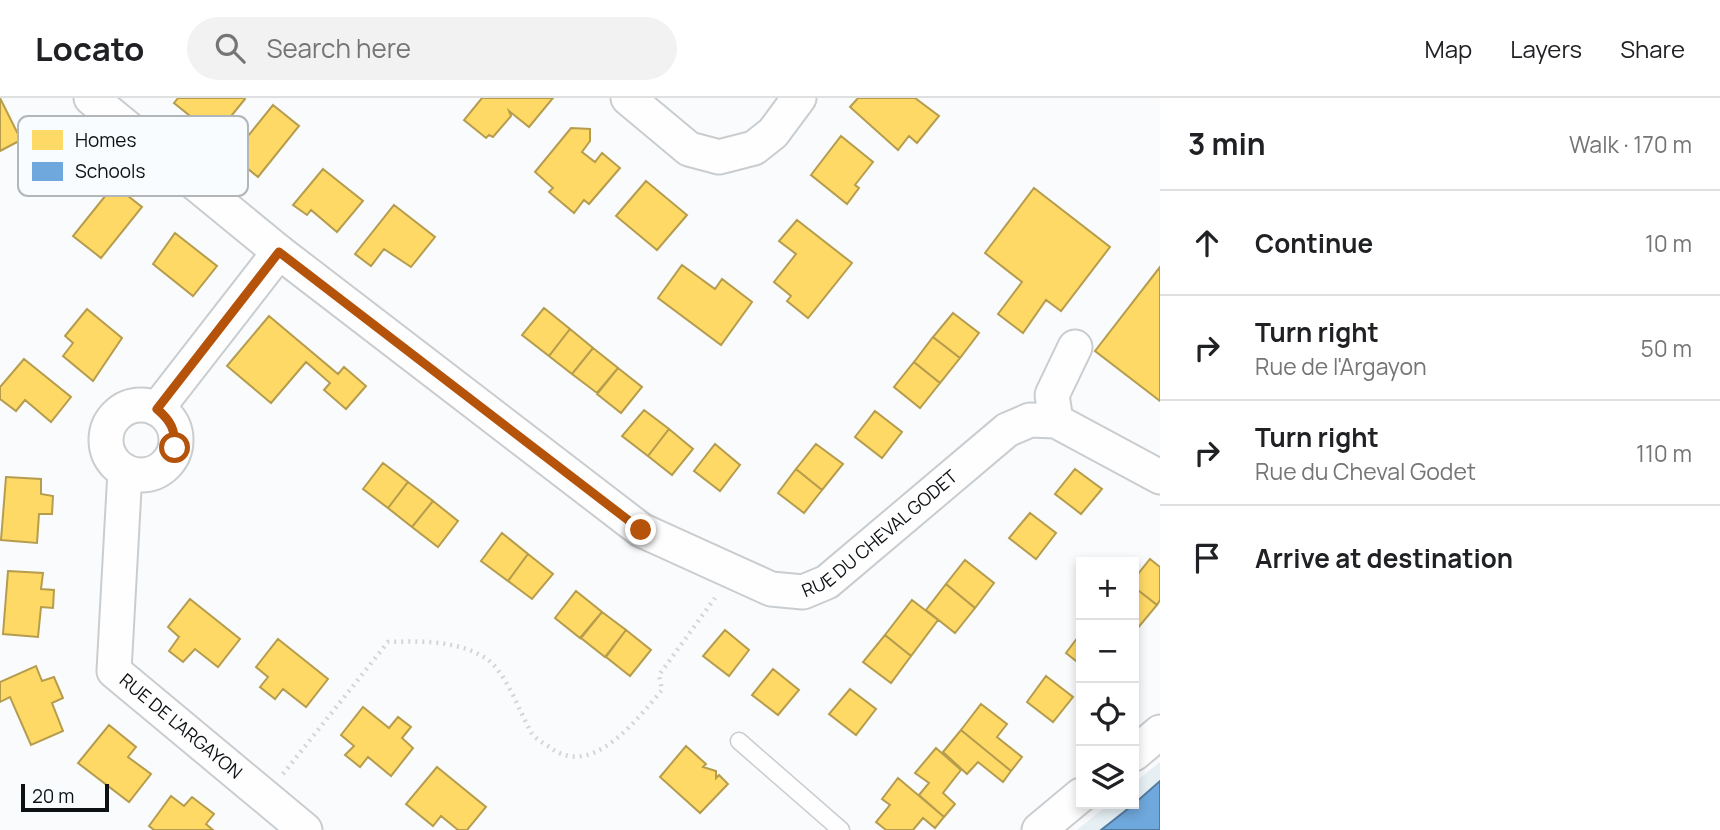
<!DOCTYPE html>
<html lang="en">
<head>
<meta charset="utf-8">
<style>
	body { margin:0; font-family:Manrope,sans-serif; background:#f2f2f2; color:#202124 }
	.controls { position:absolute; right:21px; bottom:21px; display:grid; overflow:hidden; border-radius:0px; box-shadow:0 4px 10px #0003 }
	.controls button { width:63px; height:63px; display:grid; place-items:center; padding:0; border:0; border-bottom:2px solid #e0e0e0; background:#fff; color:#202124; font:35px sans-serif }
	.scale { position:absolute; left:21px; bottom:18px; width:88px; box-sizing:border-box; padding-left:7px; border:4px solid #0d1113; border-top:0; font-size:19px; line-height:24px; white-space:nowrap; color:#0d1113; -webkit-text-stroke:5px #f8fcfe; paint-order:stroke }
	.stop { position:absolute; width:21px; height:21px; margin:-16px; border:5px solid #b45309; border-radius:50%; background:#fff }
	.stop.end { background:#b45309; border-color:#fff; box-shadow:0 2px 7px #0008 }
	.list { margin:0; padding:0; list-style:none }
	h2 { display:flex; justify-content:space-between; align-items:center; height:91px; margin:0; padding:0 28px; font-size:30px }
	h2 small { font-size:23px; font-weight:400; color:#757577 }
	.list li { display:grid; grid-template-columns:46px 1fr auto; gap:21px; align-items:center; box-sizing:border-box; height:105px; padding:0 28px; border-top:2px solid #e0e0e0 }
	.list b { display:block; font-size:26px; white-space:nowrap }
	.list p { margin:0; font-size:23px; white-space:nowrap; color:#757577 }
	.list em { font-size:23px; font-style:normal; color:#757577 }
	.icon { flex:none; width:38px; height:38px; fill:none; stroke:currentColor; stroke-width:2; stroke-linecap:round; stroke-linejoin:round }
	.map { position:relative; flex:none; width:1160px; height:732px; overflow:hidden }
	header { display:flex; align-items:center; gap:42px; box-sizing:border-box; height:98px; padding:0 35px; background:#fff; border-bottom:2px solid #e0e0e0 }
	header strong { font-size:33px }
	nav { display:flex; gap:38px; margin-inline-start:auto; font-size:24px }
	.search { width:490px; height:63px; background:#f2f2f2; display:flex; align-items:center; gap:18px; box-sizing:border-box; padding:0 24px; border-radius:38px; color:#757577; font-size:26px }
	main { display:flex }
	aside { flex:1; background:#fff }
	.map>svg:first-child { display:block }
</style>
</head>
<body>
<header>
<strong>Locato</strong>
<div class="search"><svg class="icon" aria-label="search" viewBox="0 0 24 24"><circle cx="10" cy="10" r="6"/><path d="M15 15l6 6"/></svg>Search here</div>
<nav><a>Map</a><a>Layers</a><a>Share</a></nav>
</header>
<main>
<div class="map">
<svg width="1160" height="732" viewBox="0 0 1160 732">
	<rect width="100%" height="100%" fill="#f9fbfd"/>
	<!-- built -->
	<path fill="#e6f0f4" d="M1160,664V732H1077L1109,706H1134V685Z"/>
	<!-- homes -->
	<path fill="#ffd966" stroke="#b69d4d" stroke-width="2" d="M0,0L21,42L0,53Z
		M178,0H244L245,1L215,38L174,5Z
		M482,0H553L529,29L509,13L511,18L493,39L489,37L486,40L464,22Z
		M858,0H915L939,18L917,45L909,38L898,52L850,9Z
		M273,7L299,28L258,79L232,58Z
		M571,30L590,31V43L582,54L595,64L602,55L620,70L589,106L584,102L574,115L549,94L553,90L535,74Z
		M841,38L873,64L855,87L859,90L847,106L811,77Z
		M323,71L363,103L337,134L311,112L307,117L293,107Z
		M646,83L687,117L657,152L616,118Z
		M114,87L142,109L101,160L73,138Z
		M1034,90L1110,149L1061,213L1046,202L1023,235L998,216L1022,184L985,155Z
		M394,107L435,139L411,169L384,151L371,168L355,156Z
		M797,122L852,165L808,220L787,203L791,198L774,184L796,156L779,143Z
		M175,135L217,168L193,198L153,166Z
		M682,167L715,191L722,181L752,204L721,247L658,200Z
		M1160,169V303L1095,253Z
		M544,210L570,231L549,258L522,237Z
		M87,211L122,240L93,283L63,258L73,245L65,238Z
		M953,215L979,235L960,260L933,239Z
		M269,218L338,276L344,269L366,288L346,311L324,292L330,285L306,264L271,305L227,268Z
		M570,231L593,250L572,276L549,258Z
		M933,239L960,260L940,285L914,264Z
		M593,250L618,270L597,295L572,276Z
		M24,261L71,299L51,324L25,302L16,313L0,301V289Z
		M914,264L940,285L920,310L894,289Z
		M618,270L642,289L621,315L597,296Z
		M644,312L669,331L648,358L622,338Z
		M875,313L902,334L882,360L855,339Z
		M669,331L693,351L672,377L648,358Z
		M715,346L740,367L720,393L694,373Z
		M816,346L843,366L822,392L796,371Z
		M383,365L408,384L388,410L363,391Z
		M796,371L822,392L804,415L778,395Z
		M1075,371L1102,391L1081,416L1055,396Z
		M6,379L41,381V396L53,398L52,416H39L37,445L1,442Z
		M408,384L433,403L412,429L388,410Z
		M433,403L458,423L438,449L412,429Z
		M1030,415L1056,435L1036,461L1009,440Z
		M502,435L528,456L508,483L481,463Z
		M528,456L553,476L532,501L508,483Z
		M1150,461L1160,469V502L1157,507L1134,489V481Z
		M965,462L994,485L975,510L946,486Z
		M8,473L43,475L41,491L54,492L53,510L41,509L38,539L3,536Z
		M946,486L975,510L955,535L926,512Z
		M1134,489L1157,507L1137,531L1134,528Z
		M576,493L602,514L580,540L555,520Z
		M190,501L240,541L218,569L195,551L183,564L169,553L179,539L168,529Z
		M912,502L938,522L911,558L885,537Z
		M602,514L626,532L605,559L581,540Z
		M626,532L651,552L630,578L606,559Z
		M725,532L749,552L729,578L703,558Z
		M1081,535V567L1066,555Z
		M885,537L911,558L891,585L863,564Z
		M278,541L328,581L306,609L283,591L275,601L260,589L268,579L256,569Z
		M36,568L42,583L54,579L63,600L52,605L63,633L31,647L10,599L0,604V584Z
		M773,571L799,592L778,617L752,597Z
		M1046,578L1073,599L1053,624L1027,604Z
		M850,591L876,611L856,637L829,616Z
		M981,606L1007,626L997,639L1022,659L1011,673L961,632Z
		M363,609L389,630L398,619L411,629L402,640L413,650L391,678L368,659L360,669L345,657L354,648L341,637Z
		M109,627L136,649L128,659L151,676L129,704L78,665Z
		M961,632L1011,673L1003,684L978,664L967,676L943,654Z
		M686,648L706,666L703,669L716,673V680L719,677L728,686L700,715L660,679Z
		M936,650L961,672L943,695L955,706L944,719L919,697L929,685L915,675Z
		M437,669L486,709L467,732H458L441,718L433,728L406,706Z
		M898,680L944,719L935,730L923,720L913,732H886L876,724L890,707L882,701Z
		M171,698L184,708L192,699L214,716L206,726L213,732H154L149,728Z"/>
	<!-- schools -->
	<path fill="#6fa8dc" stroke="#527ba0" stroke-width="2" d="M1160,683V732H1101L1134,706Z"/>
	<g fill="none" stroke-linecap="round" stroke-linejoin="round">
		<!-- lane casing -->
		<g stroke="#cacdcf" stroke-width="19">
			<path id="lane" d="M739,643L841,732"/>
		</g>
		<!-- street casing -->
		<g stroke="#cacdcf" stroke-width="37">
			<g id="street">
				<path id="s1" d="M91,0L279,154L641,432L771,491L803,494L827,484L1007,332L1030,322L1056,323L1160,379"/>
				<path d="M628,0L689,51L719,59L754,50L773,35L799,0"/>
				<circle cx="141" cy="342" r="35"/>
				<path d="M157,311L279,154"/>
				<path d="M1056,323L1052,297L1075,249"/>
				<path id="s2" d="M125,373L114,573L305,732"/>
				<path d="M1134,656L1160,634"/>
				<path d="M1039,732L1081,697"/>
			</g>
		</g>
		<!-- path -->
		<path stroke="#d4d6d6" stroke-width="4.5" stroke-dasharray="2 5" stroke-linecap="butt" d="M283,676L388,544C421,543 458,542 487,561C507,576 519,613 531,634C535,641 545,646 551,650C593,681 638,620 662,592L659,577L715,500"/>
		<!-- lane -->
		<use href="#lane" stroke="#fefeff" stroke-width="16"/>
		<!-- street -->
		<use href="#street" stroke="#fefeff" stroke-width="33"/>
	</g>
	<g fill="none" stroke-linecap="round" stroke-linejoin="round">
		<!-- route -->
		<path stroke="#b45309" stroke-width="9" d="M175,350C175,331 171,323 157,311L279,154L641,432"/>
	</g>
	<g text-anchor="middle" stroke-width="7" stroke-linejoin="round" paint-order="stroke">
		<!-- street labels -->
		<g font-size="18" fill="#0d1113" stroke="#f8fcfe">
			<text dy="6" stroke="none"><textPath href="#s1" startOffset="971">RUE DU CHEVAL GODET</textPath></text>
			<text dy="6" stroke="none"><textPath href="#s2" startOffset="287">RUE DE L'ARGAYON</textPath></text>
		</g>
	</g>
	<!-- legend -->
	<rect x="18" y="18" width="230" height="80" rx="10" fill="#f8fcfe" stroke="#b2b6b8" stroke-width="2"/>
	<rect x="32" y="32" width="31" height="20" fill="#ffd966"/>
	<rect x="32" y="64" width="31" height="19" fill="#6fa8dc"/>
	<g font-size="19" fill="#0d1113">
		<text x="75" y="49">Homes</text>
		<text x="75" y="80">Schools</text>
	</g>
</svg>
<div class="controls">
<button>+</button>
<button>−</button>
<button><svg class="icon" aria-label="locate" viewBox="0 0 24 24"><circle cx="12" cy="12" r="6"/><path d="M12 2v4M12 18v4M2 12h4M18 12h4"/></svg></button>
<button><svg class="icon" aria-label="layers" viewBox="0 0 24 24"><path d="M12 4l9 5-9 5-9-5zM3 14l9 5 9-5"/></svg></button>
</div>
<div class="scale">20 m</div>
<div class="stop" style="left:175px;top:350px"></div>
<div class="stop end" style="left:641px;top:432px"></div>
</div>
<aside>
<h2>3 min<small>Walk · 170 m</small></h2>
<ul class="list">
<li><svg class="icon" aria-label="ahead" viewBox="0 0 24 24"><path d="M12 20V5M6 11l6-6 6 6"/></svg><div><b>Continue</b></div><em>10 m</em></li>
<li><svg class="icon" aria-label="right" viewBox="0 0 24 24"><path d="M7 20v-9h11M14 6l5 5-5 5"/></svg><div><b>Turn right</b><p>Rue de l'Argayon</p></div><em>50 m</em></li>
<li><svg class="icon" aria-label="right" viewBox="0 0 24 24"><path d="M7 20v-9h11M14 6l5 5-5 5"/></svg><div><b>Turn right</b><p>Rue du Cheval Godet</p></div><em>110 m</em></li>
<li><svg class="icon" aria-label="arrive" viewBox="0 0 24 24"><path d="M6 21V4h12l-3 4 3 4H6"/></svg><div><b>Arrive at destination</b></div></li>
</ul>
</aside>
</main>
</body>
</html>
